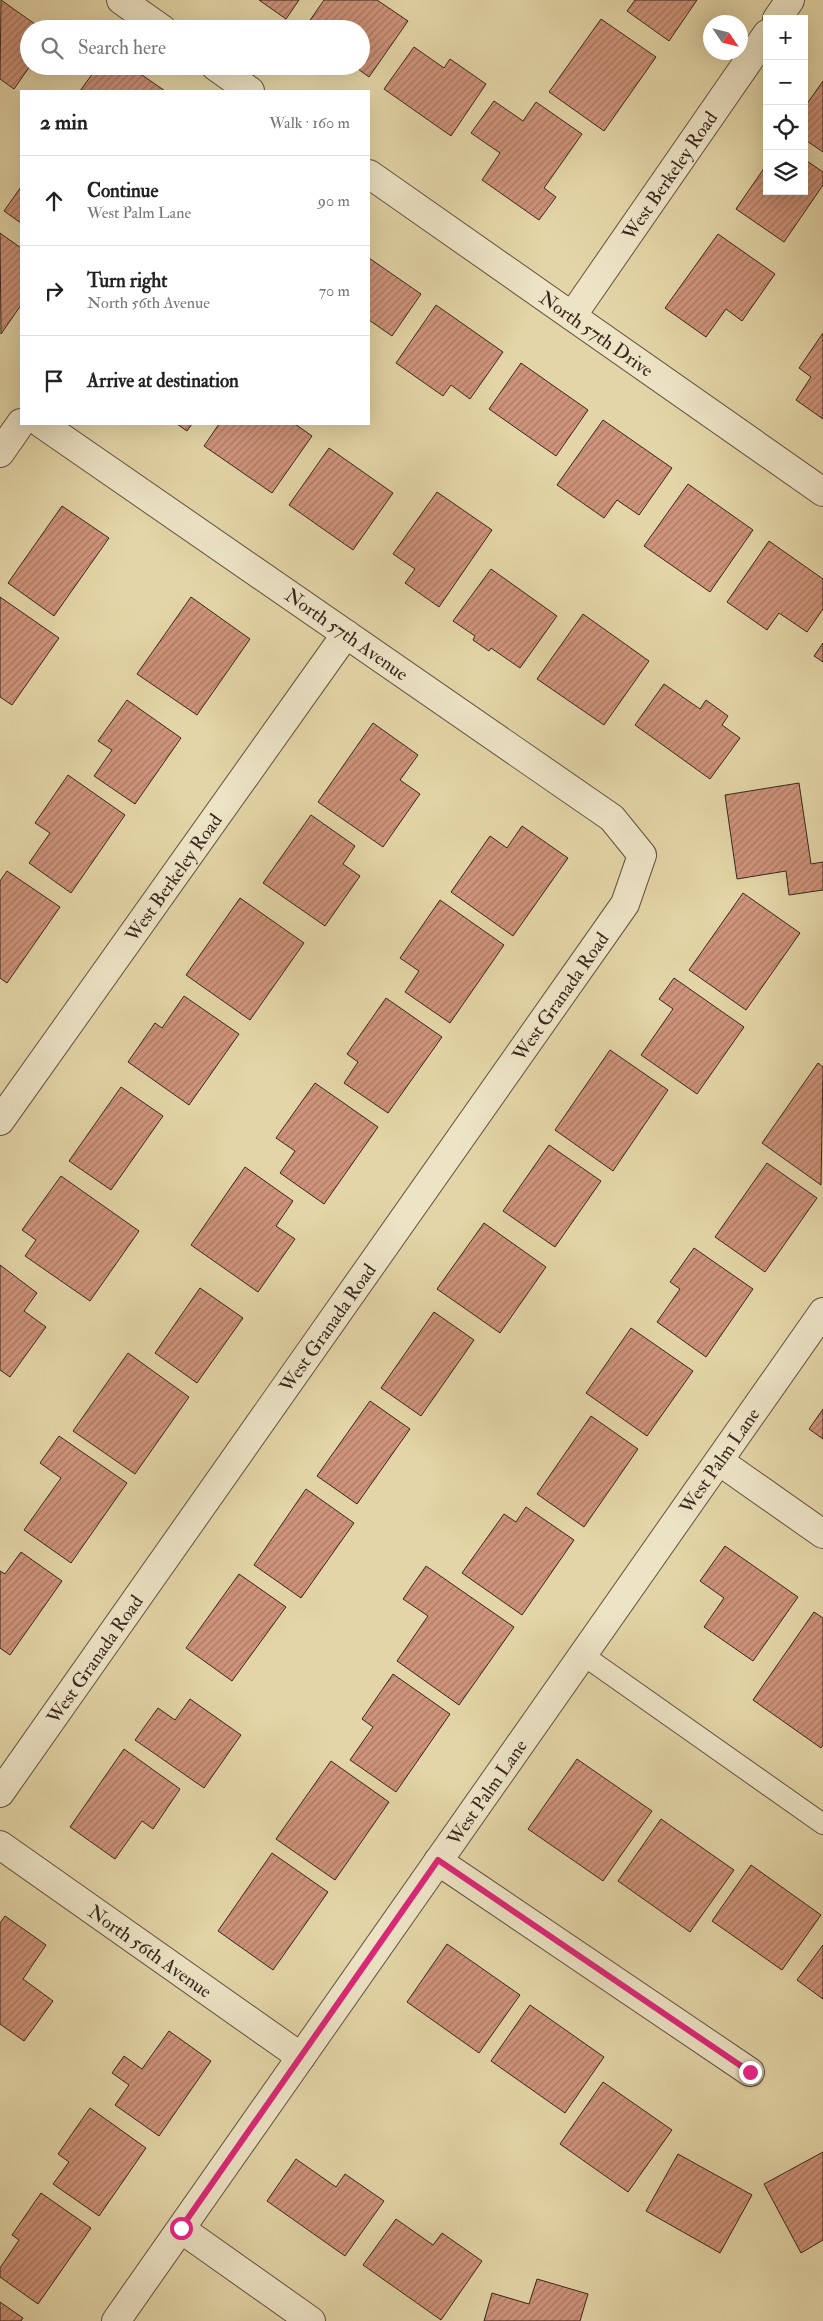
<!DOCTYPE html>
<html lang="en">
<head>
<meta charset="utf-8">
<style>
	body { margin:0; font-family:"IM FELL Double Pica",serif; background:#f6f6f6; color:#222 }
	.controls { position:absolute; right:15px; top:15px; display:grid; overflow:hidden; border-radius:0px; box-shadow:0 5px 20px #0002 }
	.controls button { width:45px; height:45px; display:grid; place-items:center; padding:0; border:0; border-bottom:1px solid #e0e0e0; background:#fff; color:#222; font:25px sans-serif }
	.compass { position:absolute; left:703px; top:15px; width:45px; height:45px; border-radius:50%; background:#fff; box-shadow:0 5px 20px #0002; rotate:125deg }
	.stop { position:absolute; width:15px; height:15px; margin:-11px; border:4px solid #db2777; border-radius:50%; background:#fff }
	.stop.end { background:#db2777; border-color:#fff; box-shadow:0 1px 5px #0008 }
	.list { margin:0; padding:0; list-style:none }
	h2 { display:flex; justify-content:space-between; align-items:center; height:65px; margin:0; padding:0 20px; font-size:21px }
	h2 small { font-size:16px; font-weight:400; color:#767676 }
	.list li { display:grid; grid-template-columns:32px 1fr auto; gap:15px; align-items:center; box-sizing:border-box; height:90px; padding:0 20px; border-top:1px solid #e0e0e0 }
	.list b { display:block; font-size:19px; white-space:nowrap }
	.list p { margin:0; font-size:16px; white-space:nowrap; color:#767676 }
	.list em { font-size:16px; font-style:normal; color:#767676 }
	.icon { flex:none; width:28px; height:28px; fill:none; stroke:currentColor; stroke-width:2; stroke-linecap:round; stroke-linejoin:round }
	.map { position:relative; flex:none; width:823px; height:2321px; overflow:hidden }
	.search { position:absolute; background:#fff; box-shadow:0 5px 20px #0002; left:20px; top:20px; width:350px; height:55px; display:flex; align-items:center; gap:12px; box-sizing:border-box; padding:0 18px; border-radius:28px; color:#767676; font-size:19px }
	.panel { position:absolute; background:#fff; box-shadow:0 5px 20px #0002; left:20px; top:90px; width:350px; height:335px; border-radius:0px }
	.map>svg:first-child { display:block }
</style>
</head>
<body>
<div class="map">
<svg width="823" height="2321" viewBox="0 0 823 2321">
	<defs>
		<pattern id="building-hatch" width="6" height="6" patternUnits="userSpaceOnUse" patternTransform="scale(1.25)"><rect width="6" height="6" fill="#ce937a"/><path d="M-1 1l2-2M0 6l6-6M5 7l2-2" fill="none" stroke="#a87863"/></pattern>
	</defs>
	<rect width="100%" height="100%" fill="#e3d5a7"/>
	<filter id="stains"><feTurbulence type="fractalNoise" baseFrequency=".004" numOctaves="4"/><feColorMatrix values="0 0 0 0 .2 0 0 0 0 .09 0 0 0 0 .02 0 0 0 .5 -.17"/></filter>
	<radialGradient id="worn" r=".72"><stop offset=".6" stop-color="#630" stop-opacity="0"/><stop offset="1" stop-color="#630" stop-opacity=".3"/></radialGradient>
	<!-- building -->
	<path fill="url(#building-hatch)" stroke="#39261e" d="M1,0L42,29H29L30,66L14,89L0,79Z
		M259,0H299L286,19Z
		M324,0H377L408,21L369,77L354,66H361V29H304Z
		M635,0H697L669,41L627,11Z
		M601,19L656,57L604,131L549,92Z
		M414,47L444,68L450,59L486,84L451,136L384,89Z
		M98,66H129L165,91H80Z
		M823,81V152L804,139V108Z
		M494,101L523,121L536,102L582,134L544,188L556,197L539,220L482,180L500,153L471,133Z
		M804,159L823,172V185L784,242L736,209L767,164V191H804Z
		M21,187V223L4,211Z
		M0,233L21,248V305L1,334Z
		M718,234L775,274L742,321L726,309L706,337L665,308Z
		M369,258L421,294L392,336L369,320Z
		M436,305L503,352L470,399L451,385L443,396L396,363Z
		M823,333V419L796,400L811,377L799,368Z
		M521,363L588,410L556,456L489,409Z
		M603,420L672,468L639,515L617,500L604,518L557,485Z
		M177,424H192L187,431Z
		M219,424H295L312,436L272,493L204,446Z
		M329,448L393,493L353,550L289,505Z
		M688,484L753,530L710,592L644,546Z
		M437,492L492,530L439,607L405,583L415,569L393,554Z
		M62,506L109,538L54,616L8,583Z
		M769,541L823,579V609L807,632L779,613L767,630L727,602Z
		M491,569L557,616L520,668L491,648L489,651L473,640L475,636L453,621Z
		M0,597L59,638L12,705L0,697Z
		M191,597L250,639L197,715L137,674Z
		M583,614L649,661L604,725L537,679Z
		M823,643V662L814,656Z
		M664,684L700,709L706,700L728,716L722,725L740,738L710,779L635,725Z
		M127,700L181,738L135,804L94,776L112,750L98,741Z
		M373,723L418,755L400,780L420,794L383,847L318,802Z
		M68,775L125,815L71,893L29,863L50,833L35,823Z
		M799,783L811,864L823,862V890L789,895L786,871L737,879L725,795Z
		M311,815L355,846L343,864L360,876L325,926L263,883Z
		M522,826L568,858L513,936L451,892L490,836L507,848Z
		M7,871L60,907L7,983L0,978V881Z
		M743,893L800,933L746,1010L689,970Z
		M240,898L304,943L250,1020L186,975Z
		M440,900L504,945L450,1023L405,992L419,971L400,958Z
		M674,978L744,1027L697,1094L641,1055L673,1009L659,999Z
		M184,996L239,1034L189,1105L128,1062L155,1023L162,1028Z
		M386,998L442,1037L388,1113L344,1083L358,1062L347,1054Z
		M610,1050L668,1090L613,1171L555,1130Z
		M818,1063L823,1067L821,1185L762,1143Z
		M315,1083L378,1127L324,1204L280,1173L295,1151L276,1138Z
		M121,1087L163,1116L111,1190L69,1161Z
		M549,1145L601,1181L555,1247L503,1211Z
		M767,1163L817,1198L765,1272L715,1237Z
		M245,1167L293,1201L276,1226L295,1239L258,1292L191,1245Z
		M61,1176L139,1231L90,1301L25,1256L36,1240L22,1230Z
		M484,1223L546,1267L500,1333L437,1289Z
		M694,1248L753,1289L706,1357L657,1322L680,1289L670,1282Z
		M0,1265L37,1293L24,1311L46,1327L10,1377L0,1370Z
		M200,1288L243,1318L197,1383L155,1353Z
		M434,1312L474,1340L421,1416L381,1388Z
		M631,1328L693,1371L647,1436L586,1393Z
		M128,1353L189,1397L135,1474L73,1431Z
		M370,1401L410,1429L357,1504L317,1476Z
		M823,1409V1439L809,1429Z
		M591,1416L638,1449L584,1527L537,1494Z
		M59,1436L127,1483L71,1563L24,1530L61,1478L40,1463Z
		M306,1489L354,1523L301,1598L254,1565Z
		M526,1507L574,1540L522,1615L462,1573L504,1514L516,1522Z
		M725,1546L798,1597L753,1661L704,1627L724,1598L700,1581Z
		M21,1552L62,1581L10,1655L0,1648V1571L5,1574Z
		M426,1566L514,1627L459,1705L397,1661L428,1616L403,1599Z
		M239,1574L286,1607L232,1681L186,1648Z
		M814,1612L823,1618V1745L821,1748L753,1700Z
		M393,1674L450,1714L396,1792L350,1760L373,1727L362,1719Z
		M190,1699L241,1735L204,1788L135,1740L158,1708L175,1720Z
		M124,1749L180,1789L153,1829L142,1821L115,1859L70,1827Z
		M577,1759L652,1811L603,1881L528,1829Z
		M331,1761L389,1802L335,1880L276,1839Z
		M661,1819L734,1870L690,1932L618,1881Z
		M272,1853L328,1892L273,1970L218,1931Z
		M751,1865L821,1915L782,1970L712,1921Z
		M5,1916L46,1945L23,1979L53,2001L24,2041L0,2024V1923Z
		M447,1944L520,1995L479,2053L407,2002Z
		M823,1945V1999L797,1980Z
		M530,2005L604,2057L565,2113L491,2061Z
		M169,2031L211,2061L159,2136L115,2105L129,2085L112,2073L124,2056L142,2069Z
		M603,2082L672,2130L628,2192L560,2144Z
		M90,2108L146,2148L99,2216L53,2184L69,2162L58,2154Z
		M823,2152V2240L801,2253L764,2184Z
		M678,2154L752,2195L720,2253L646,2211Z
		M296,2159L336,2187L345,2174L384,2201L345,2256L267,2201Z
		M41,2193L91,2228L38,2304L0,2277V2268L19,2240L12,2235Z
		M396,2219L433,2245L442,2233L482,2261L441,2320L363,2265Z
		M537,2279L588,2294L580,2321H484L492,2293L529,2304Z
		M0,2302L23,2318L21,2321H0Z"/>
	<g fill="none" stroke-linecap="round" stroke-linejoin="round">
		<!-- lane casing -->
		<g stroke="#645240" stroke-width="22">
			<path id="lane" d="M583,1655L823,1824"/>
		</g>
		<!-- street casing -->
		<g stroke="#645240" stroke-width="30">
			<g id="street">
				<path d="M121,0L162,29"/>
				<path d="M777,19L790,0"/>
				<path d="M215,66L250,91"/>
				<path id="s1" d="M369,174L823,492"/>
				<path id="s2" d="M572,316L767,34"/>
				<path d="M0,453L21,423"/>
				<path id="s3" d="M0,1121L346,634"/>
				<path d="M719,1461L823,1534"/>
				<path id="s4" d="M0,1793L625,904L642,855L612,818L42,424"/>
				<path id="s5" d="M0,1845L301,2057"/>
				<path d="M438,1861L750,2072"/>
				<path d="M181,2229L311,2321"/>
				<path id="s6" d="M116,2321L823,1312"/>
			</g>
		</g>
		<!-- lane -->
		<use href="#lane" stroke="#ede4c6" stroke-width="20"/>
		<!-- street -->
		<use href="#street" stroke="#ede4c6" stroke-width="28"/>
	</g>
	<g fill="none" stroke-linecap="round" stroke-linejoin="round">
		<!-- route -->
		<path stroke="#db2777" stroke-width="6" d="M181,2228L438,1860L750,2072"/>
	</g>
	<g text-anchor="middle" stroke-width="4" stroke-linejoin="round" paint-order="stroke">
		<!-- street labels -->
		<g font-size="19" fill="#39261e" stroke="#ede4c6">
			<text dy="7" stroke="none"><textPath href="#s2" startOffset="171">West Berkeley Road</textPath></text>
			<text dy="7" stroke="none"><textPath href="#s1" startOffset="278">North 57th Drive</textPath></text>
			<text transform="translate(347 634) rotate(35)" y="7">North 57th Avenue</text>
			<text dy="7" stroke="none"><textPath href="#s3" startOffset="299">West Berkeley Road</textPath></text>
			<text dy="7" stroke="none"><textPath href="#s4" startOffset="974">West Granada Road</textPath></text>
			<text dy="7" stroke="none"><textPath href="#s4" startOffset="569">West Granada Road</textPath></text>
			<text dy="7" stroke="none"><textPath href="#s6" startOffset="1051">West Palm Lane</textPath></text>
			<text dy="7" stroke="none"><textPath href="#s4" startOffset="164">West Granada Road</textPath></text>
			<text dy="7" stroke="none"><textPath href="#s6" startOffset="646">West Palm Lane</textPath></text>
			<text dy="7" stroke="none"><textPath href="#s5" startOffset="184">North 56th Avenue</textPath></text>
		</g>
	</g>
	<rect width="100%" height="100%" filter="url(#stains)"/>
	<rect width="100%" height="100%" fill="url(#worn)"/>
</svg>
<div class="controls">
<button>+</button>
<button>−</button>
<button><svg class="icon" aria-label="locate" viewBox="0 0 24 24"><circle cx="12" cy="12" r="6"/><path d="M12 2v4M12 18v4M2 12h4M18 12h4"/></svg></button>
<button><svg class="icon" aria-label="layers" viewBox="0 0 24 24"><path d="M12 4l9 5-9 5-9-5zM3 14l9 5 9-5"/></svg></button>
</div>
<svg class="compass" viewBox="-18 -18 36 36"><path d="M0-13l5 13h-10z" fill="#e53935"/><path d="M0 13l5-13h-10z" fill="#767676"/></svg>
<div class="stop" style="left:181px;top:2228px"></div>
<div class="stop end" style="left:750px;top:2072px"></div>
<div class="search"><svg class="icon" aria-label="search" viewBox="0 0 24 24"><circle cx="10" cy="10" r="6"/><path d="M15 15l6 6"/></svg>Search here</div>
<section class="panel">
<h2>2 min<small>Walk · 160 m</small></h2>
<ul class="list">
<li><svg class="icon" aria-label="ahead" viewBox="0 0 24 24"><path d="M12 20V5M6 11l6-6 6 6"/></svg><div><b>Continue</b><p>West Palm Lane</p></div><em>90 m</em></li>
<li><svg class="icon" aria-label="right" viewBox="0 0 24 24"><path d="M7 20v-9h11M14 6l5 5-5 5"/></svg><div><b>Turn right</b><p>North 56th Avenue</p></div><em>70 m</em></li>
<li><svg class="icon" aria-label="arrive" viewBox="0 0 24 24"><path d="M6 21V4h12l-3 4 3 4H6"/></svg><div><b>Arrive at destination</b></div></li>
</ul>
</section>
</div>
</body>
</html>
